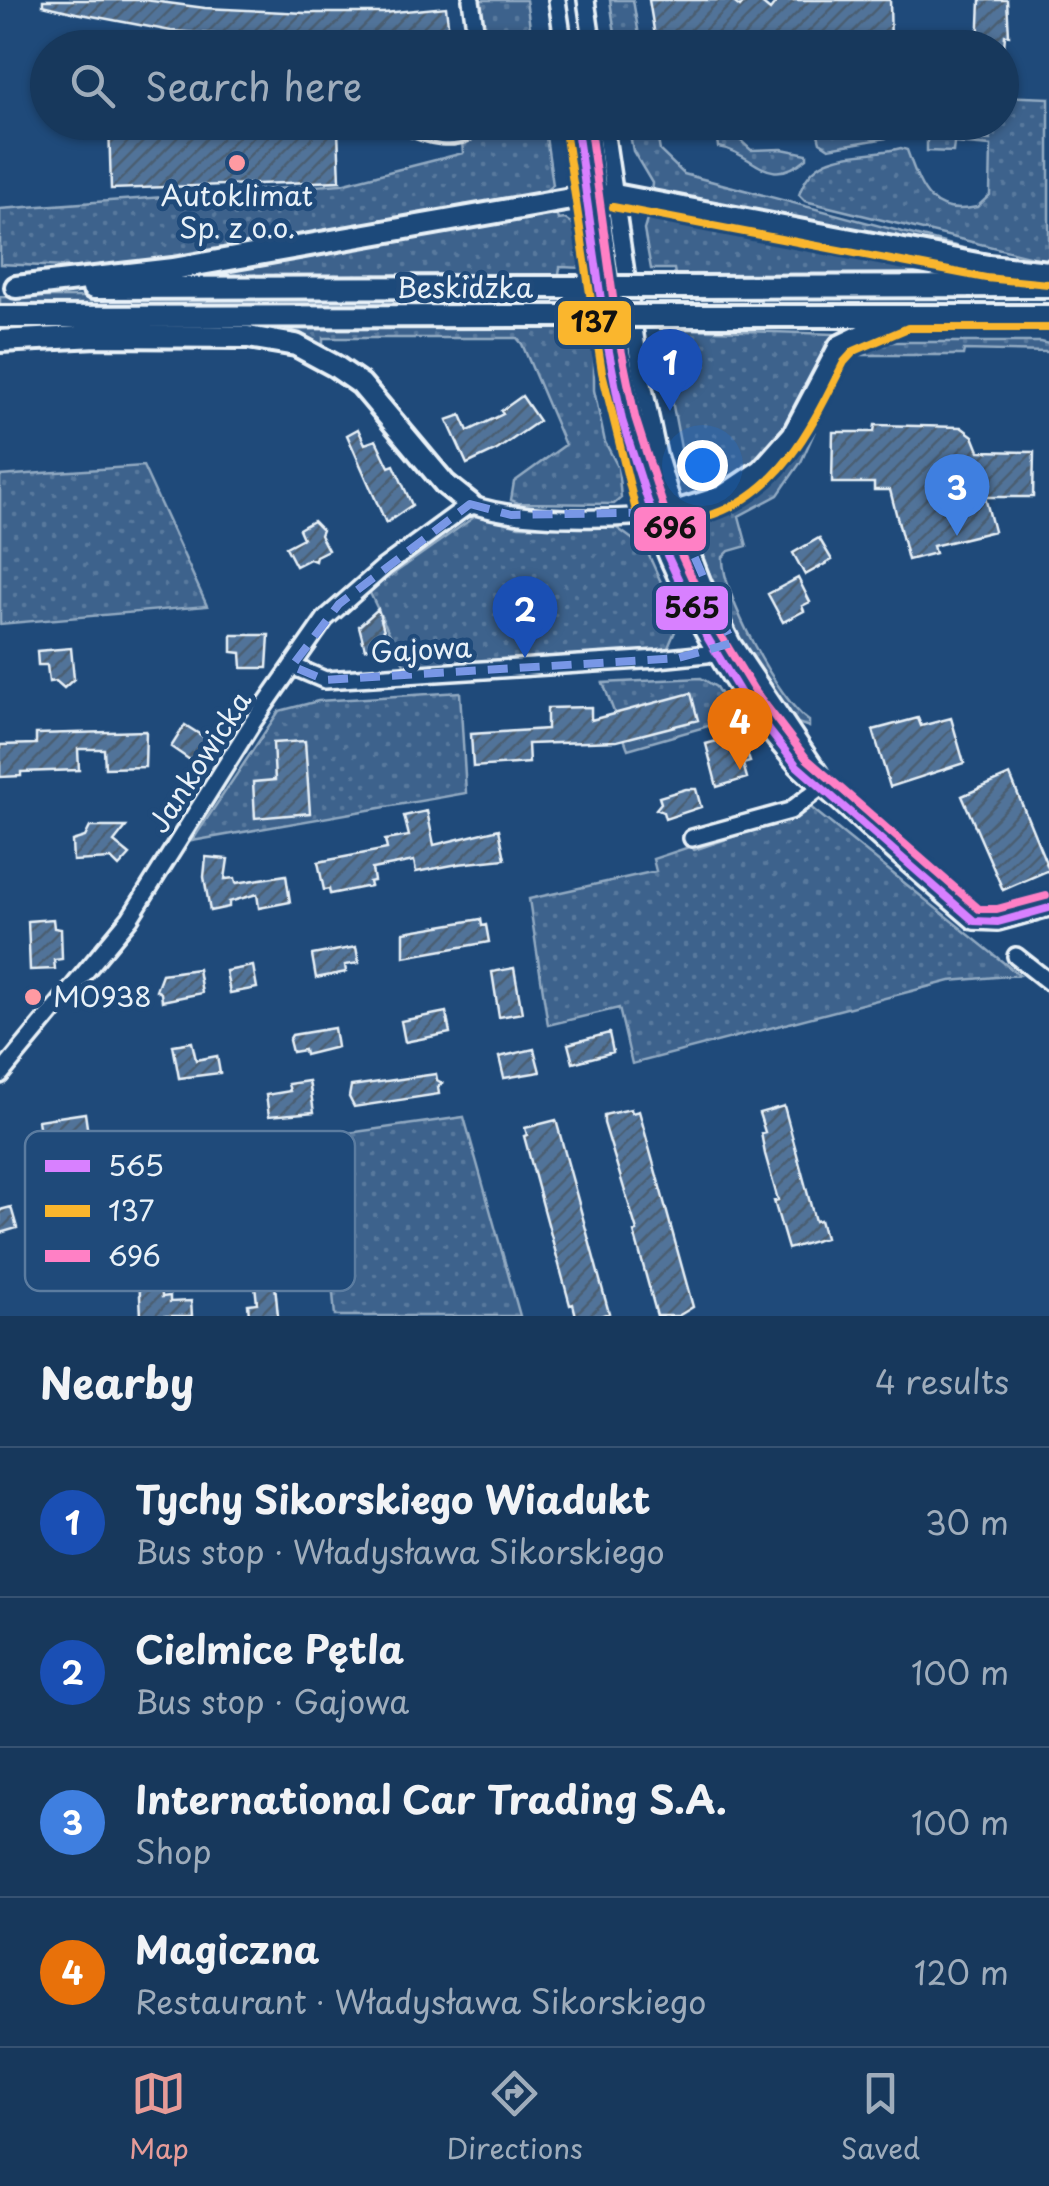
<!DOCTYPE html>
<html lang="en">
<head>
<meta charset="utf-8">
<style>
	body { margin:0; font-family:"Playpen Sans",sans-serif; background:#203f62; color:#f1f3f6 }
	.you { position:absolute; left:702px; top:465px; width:35px; height:35px; margin:-25px; border:8px solid #fff; border-radius:50%; background:#1a73e8; box-shadow:0 0 0 15px #1a73e833 }
	.badge { display:grid; place-items:center; width:65px; height:65px; border-radius:50%; background:#e69b98; color:#fff; font-size:32px; font-weight:700 }
	.pin { position:absolute; translate:-50% -82px; filter:drop-shadow(0 2px 5px #0008) }
	.pin::after { content:''; position:absolute; top:52px; width:35px; height:30px; background:inherit; clip-path:polygon(0 0,100% 0,50% 100%) }
	.list { margin:0; padding:0; list-style:none }
	h2 { display:flex; justify-content:space-between; align-items:center; height:130px; margin:0; padding:0 40px; font-size:42px }
	h2 small { font-size:32px; font-weight:400; color:#9eacbb }
	.list li { display:grid; grid-template-columns:65px 1fr auto; gap:30px; align-items:center; box-sizing:border-box; height:150px; padding:0 40px; border-top:2px solid #365272 }
	.list b { display:block; font-size:38px; white-space:nowrap }
	.list p { margin:0; font-size:32px; white-space:nowrap; color:#9eacbb }
	.list em { font-size:32px; font-style:normal; color:#9eacbb }
	.icon { flex:none; width:55px; height:55px; fill:none; stroke:currentColor; stroke-width:2; stroke-linecap:round; stroke-linejoin:round }
	.map { position:relative; flex:none; width:1049px; height:1316px; overflow:hidden }
	.search { position:absolute; background:#17385c; box-shadow:0 2px 8px #0004; left:30px; right:30px; top:30px; height:110px; display:flex; align-items:center; gap:25px; box-sizing:border-box; padding:0 35px; border-radius:55px; color:#9eacbb; font-size:38px }
	.sheet { height:730px; background:#17385c }
	nav { display:flex; justify-content:space-around; align-items:center; box-sizing:border-box; height:140px; border-top:2px solid #365272; background:#17385c; font-size:28px; color:#9eacbb }
	nav a { display:grid; justify-items:center; gap:5px }
	nav .on { color:#e69b98 }
	.map>svg:first-child { display:block }
</style>
</head>
<body>
<div class="map">
<svg width="1049" height="1316" viewBox="0 0 1049 1316">
	<defs>
		<pattern id="grass-dots" width="8" height="8" patternUnits="userSpaceOnUse" patternTransform="scale(2.5)"><rect width="8" height="8" fill="#3c628c"/><path d="M2 2h.1M6 6h.1" fill="none" stroke="#58799d" stroke-width="1.8" stroke-linecap="round"/></pattern>
		<pattern id="building-hatch" width="6" height="6" patternUnits="userSpaceOnUse" patternTransform="scale(2.5)"><rect width="6" height="6" fill="#517399"/><path d="M-1 1l2-2M0 6l6-6M5 7l2-2" fill="none" stroke="#4c5e72"/></pattern>
	</defs>
	<rect width="100%" height="100%" fill="#1f4a7a"/>
	<filter id="ink" filterUnits="userSpaceOnUse"><feTurbulence type="fractalNoise" baseFrequency=".01" numOctaves="2"/><feDisplacementMap in="SourceGraphic" scale="20" xChannelSelector="R" yChannelSelector="G"/><feConvolveMatrix kernelMatrix="1 2 1 2 8 2 1 2 1" color-interpolation-filters="sRGB"/></filter>
	<g filter="url(#ink)">
		<!-- grass -->
		<path fill="url(#grass-dots)" stroke="#92aac2" stroke-width="2.5" d="M480,0H526L533,47H486Z
			M610,0H633L641,47H617Z
			M1002,96L1049,98V261L805,201L799,195C815,145 860,159 901,148L907,150C920,185 928,218 977,207L990,195L991,146L954,143L953,152L927,151V123L929,137L990,140L991,123L1002,122Z
			M490,122L544,123L553,185L541,194L525,198L232,249L87,268L0,264V209L341,184L463,153L462,142L479,135Z
			M628,123H655L660,151L684,174L1012,261L651,193L652,183L633,151Z
			M715,123H744L740,140L751,150L782,149L807,154V158C767,192 754,152 718,147Z
			M825,123L842,130L847,127L857,135L862,129V123H875V129L892,131L886,138L829,148L820,142L818,134Z
			M556,211L558,220L565,219L578,228L584,268L560,267L559,274L194,276Z
			M649,213L982,273L950,278L675,274L674,269H651L644,230Z
			M608,235L612,236L638,409L650,457L643,459L630,412L605,250Z
			M0,297H564L567,303L564,307L0,308Z
			M0,326L569,328L570,338L594,337V390L605,442L618,467L621,498L614,504L518,503L511,500L514,482L565,445L522,344L517,338H323V348L276,330L0,331Z
			M684,329L833,334C806,390 784,454 726,485C713,493 696,496 682,502L672,468L684,464L660,337L684,336Z
			M894,342H1041L1049,344V352L964,350L963,355H856L845,364L801,462L778,495L739,516L747,546L729,551L723,557C721,593 779,701 809,721V727L789,720L740,640L706,566L699,543L701,531L709,515L765,481L787,460L805,434L848,353L864,346Z
			M143,466L207,606L0,624V476Z
			M477,515L519,526L617,528L646,549L679,622L667,650L406,668L369,591Z
			M701,678L716,687L736,718L628,749L603,683Z
			M460,692L466,793L192,841L279,711L318,701Z
			M809,806L1019,975L950,981L632,1064L619,1008L548,1025L529,899L656,871L653,859L692,846L694,850L784,820Z
			M464,1117L520,1316H335L319,1137Z"/>
		<!-- building -->
		<path fill="url(#building-hatch)" stroke="#e8f1f8" stroke-width="2.5" d="M43,0H145L205,8L305,13H384L446,7L451,48H435L434,36L301,40L171,31L76,13L43,5Z
			M649,0H731L740,7L746,0H758L770,10L778,0H890L891,48H783L772,39L765,48H657Z
			M980,0H1007L1009,35H1005L1004,48H978Z
			M139,122H202L203,136L338,131L340,181L111,189L109,124Z
			M522,396L539,421L497,450L467,464L447,420L461,415L468,431L503,414L501,411Z
			M875,425L961,427L973,436L979,451L1034,452L1033,497H985L994,531L933,546L935,553L908,560L890,490H874V483H832L833,432H874Z
			M358,429L365,444L376,440L389,467L394,465L412,505L386,523L347,435Z
			M313,521L322,530L320,535L328,550L316,556L315,561L310,559L296,566L286,547L303,538L299,529Z
			M819,538L832,560L805,575L793,553Z
			M798,578L810,602L802,606L804,611L783,622L768,594Z
			M378,609L389,648L375,651L373,646L365,649L359,626Z
			M232,635H269L267,668H242L241,653L232,652Z
			M71,648L74,679L64,688L56,681L49,682L47,665H38L37,651Z
			M691,693L698,720L617,741L528,744L529,763L473,767L471,734L547,729V708L591,707V720Z
			M918,718L921,726L951,718L964,763L890,787L873,730Z
			M185,725L207,739L193,762L171,747Z
			M146,731L145,767L105,768L104,749H78L79,770L21,772V776L0,777V745L36,744V734Z
			M735,736L737,742L743,741L750,762L743,764L747,778L717,787L706,744Z
			M305,741L310,813L255,818L253,782L275,780L273,743Z
			M1010,775L1049,870L1003,890L962,796Z
			M686,789H696L701,807L665,819L663,812L656,809L661,803L659,797Z
			M427,811L434,845L499,829L505,859L458,864L416,872L414,861L372,869L374,881L369,882L370,886L330,894L329,889L324,890L318,862L387,849L385,840L409,836L404,816Z
			M90,827H126L114,842L130,855L119,867L111,859L73,861L72,841L85,837Z
			M206,857L228,859L225,879L235,878L236,883L286,875L290,902L259,908L257,894L229,902V907L210,911L204,877Z
			M53,919L54,928L61,929L62,959L54,960L55,969L30,970L28,921Z
			M481,919L482,926L486,925L489,942L404,957V932Z
			M356,947L359,963L345,965L346,972L316,978L312,955Z
			M253,966L257,988L230,993L226,971Z
			M514,968L522,1013L499,1017L492,972Z
			M198,969L202,993L162,1001L161,993L156,990L162,974Z
			M446,1012L450,1033L405,1042L401,1021Z
			M334,1028L337,1047L305,1055L304,1050L292,1052L289,1040L292,1035Z
			M609,1033L613,1052L573,1063L568,1044Z
			M192,1042L196,1060L217,1056L220,1073L179,1078L173,1045Z
			M534,1049L540,1072L504,1078L499,1057Z
			M436,1074L437,1080L442,1083L438,1087L439,1094L354,1107L349,1097L351,1086Z
			M309,1081L314,1112L269,1116L266,1095L290,1091L288,1084Z
			M784,1106L815,1221L820,1220L825,1238L788,1249L774,1201L778,1200L765,1154L761,1133L765,1132L759,1113Z
			M631,1109L632,1113L639,1111L693,1307L678,1316H657L634,1232L637,1231L604,1123V1115Z
			M85,1113L88,1134L72,1137L74,1146L53,1149L52,1138L41,1140L38,1120Z
			M556,1120L609,1313L600,1316H576L573,1304L570,1305L524,1136L527,1135L525,1128Z
			M11,1207L17,1228L0,1233V1210Z
			M276,1230L277,1235L281,1234L283,1251L290,1250L292,1272L274,1274L278,1316H249L248,1304L257,1303L254,1276H250L248,1232Z
			M148,1239V1246H159L162,1297L170,1296V1302L191,1301L192,1316H141L139,1276L113,1277L112,1260H122L121,1241Z"/>
		<g fill="none" stroke-linecap="round" stroke-linejoin="round">
			<!-- minor casing -->
			<g stroke="#e8f1f8" stroke-width="22">
				<path id="minor" d="M471,0L478,48
					M557,0L564,48
					M586,0L593,48
					M400,122C425,134 458,146 480,122
					M576,122C593,231 602,356 633,460C665,570 720,679 797,766C811,781 828,792 843,806C886,846 930,884 974,921L998,922L1049,908
					M604,122L640,369L658,455L675,512L704,586L732,643L831,790
					M292,666L325,680L658,659L707,654L724,647
					M692,838L790,811L821,787
					M1016,956L1049,982
					M0,1075L130,918L253,722L325,619L384,567L470,504C519,522 623,521 675,512"/>
			</g>
			<!-- major casing -->
			<g stroke="#e8f1f8" stroke-width="28">
				<path id="major" d="M16,287L173,269L588,196L615,195L988,266L1049,272
					M679,287L1049,286
					M93,288L551,287
					M680,316H1049
					M0,317L554,316
					M0,341L97,336L248,337L296,345L335,366L361,384L445,484L470,504
					M675,512L722,497L762,470L793,435L840,346L894,320"/>
			</g>
			<!-- minor -->
			<use href="#minor" stroke="#1f4a7a" stroke-width="15"/>
			<!-- major -->
			<use href="#major" stroke="#1f4a7a" stroke-width="20"/>
			<!-- major-bridge casing -->
			<g stroke="#e8f1f8" stroke-width="28" stroke-linecap="butt">
				<path id="major-bridge" d="M551,287H679
					M554,316H680"/>
			</g>
			<!-- major-bridge -->
			<use href="#major-bridge" stroke="#1f4a7a" stroke-width="20"/>
			<!-- bus-1 casing -->
			<g stroke="#1f4a7a" stroke-width="15">
				<path id="bus-1" d="M576,122L606,336L622,420L661,542L698,622L743,697L797,766L974,921L998,922L1049,908"/>
			</g>
			<!-- bus-2 casing -->
			<g stroke="#1f4a7a" stroke-width="15">
				<path id="bus-2" d="M564,124L602,372L638,519
					M613,207L986,278L1048,284
					M653,528C673,523 695,521 714,514C784,489 813,423 844,362L854,351L908,328H1049"/>
			</g>
			<!-- bus-3 casing -->
			<g stroke="#1f4a7a" stroke-width="15">
				<path id="bus-3" d="M589,122L618,334L635,417L673,537L709,616L754,690L806,758L979,909H997L1046,896"/>
			</g>
			<!-- bus-1 -->
			<use href="#bus-1" stroke="#d880ff" stroke-width="8"/>
			<!-- bus-2 -->
			<use href="#bus-2" stroke="#fab62d" stroke-width="8"/>
			<!-- bus-3 -->
			<use href="#bus-3" stroke="#ff80c5" stroke-width="8"/>
		</g>
	</g>
	<!-- marked area -->
	<path fill="none" stroke="#7897e6" stroke-width="8" stroke-dasharray="20 12" stroke-linejoin="round" d="M470,504L511,515L675,512L732,643L678,658L325,680L292,666L339,604Z"/>
	<!-- markers -->
	<g fill="#ff9aa2" stroke="#1f4a7a" stroke-width="4">
		<circle cx="237" cy="163" r="10"/>
		<circle cx="33" cy="997" r="10"/>
	</g>
	<g text-anchor="middle" stroke-width="10" stroke-linejoin="round" paint-order="stroke">
		<!-- poi labels -->
		<g font-size="28" fill="#e8f1f8" stroke="#1f4a7a">
			<text x="237" y="206">Autoklimat<tspan x="237" dy="32">Sp. z o.o.</tspan></text>
			<text x="53" y="1007" text-anchor="start">M0938</text>
		</g>
		<!-- street labels -->
		<g font-size="28" fill="#e8f1f8" stroke="#1f4a7a">
			<text x="465" y="298">Beskidzka</text>
			<text transform="translate(421 650) rotate(-3)" y="10">Gajowa</text>
			<text transform="translate(200 762) rotate(-57)" y="10">Jankowicka</text>
		</g>
	</g>
	<!-- legend -->
	<rect x="25" y="1131" width="330" height="160" rx="15" fill="#1f4a7a" stroke="#5b7ca0" stroke-width="2.5"/>
	<rect x="45" y="1160" width="45" height="12" fill="#d880ff"/>
	<rect x="45" y="1205" width="45" height="12" fill="#fab62d"/>
	<rect x="45" y="1250" width="45" height="12" fill="#ff80c5"/>
	<g font-size="28" fill="#e8f1f8">
		<text x="108" y="1176">565</text>
		<text x="108" y="1221">137</text>
		<text x="108" y="1266">696</text>
	</g>
	<g stroke="#1f4a7a" stroke-width="4">
		<rect x="556" y="299" width="77" height="48" rx="10" fill="#fab62d"/>
		<rect x="632" y="505" width="76" height="48" rx="10" fill="#ff80c5"/>
		<rect x="654" y="584" width="76" height="48" rx="10" fill="#d880ff"/>
	</g>
	<g font-size="28" text-anchor="middle" font-weight="bold" fill="#111">
		<text x="594" y="332">137</text>
		<text x="670" y="538">696</text>
		<text x="692" y="618">565</text>
	</g>
</svg>
<div class="you"></div>
<div class="pin badge" style="left:670px;top:411px;background:#1a4fb4">1</div>
<div class="pin badge" style="left:525px;top:658px;background:#1a4fb4">2</div>
<div class="pin badge" style="left:957px;top:536px;background:#3f7fe0">3</div>
<div class="pin badge" style="left:740px;top:770px;background:#e8710a">4</div>
<div class="search"><svg class="icon" aria-label="search" viewBox="0 0 24 24"><circle cx="10" cy="10" r="6"/><path d="M15 15l6 6"/></svg>Search here</div>
</div>
<section class="sheet">
<h2>Nearby<small>4 results</small></h2>
<ul class="list">
<li><span class="badge" style="background:#1a4fb4">1</span><div><b>Tychy Sikorskiego Wiadukt</b><p>Bus stop · Władysława Sikorskiego</p></div><em>30 m</em></li>
<li><span class="badge" style="background:#1a4fb4">2</span><div><b>Cielmice Pętla</b><p>Bus stop · Gajowa</p></div><em>100 m</em></li>
<li><span class="badge" style="background:#3f7fe0">3</span><div><b>International Car Trading S.A.</b><p>Shop</p></div><em>100 m</em></li>
<li><span class="badge" style="background:#e8710a">4</span><div><b>Magiczna</b><p>Restaurant · Władysława Sikorskiego</p></div><em>120 m</em></li>
</ul>
</section>
<nav>
<a class="on"><svg class="icon" aria-label="map" viewBox="0 0 24 24"><path d="M3 6l6-2 6 2 6-2v14l-6 2-6-2-6 2zM9 4v14M15 6v14"/></svg>Map</a>
<a><svg class="icon" aria-label="directions" viewBox="0 0 24 24"><path d="M12 3l9 9-9 9-9-9zM9 14v-3h6M13 9l2 2-2 2"/></svg>Directions</a>
<a><svg class="icon" aria-label="saved" viewBox="0 0 24 24"><path d="M7 4h10v16l-5-4-5 4z"/></svg>Saved</a>
</nav>
</body>
</html>
